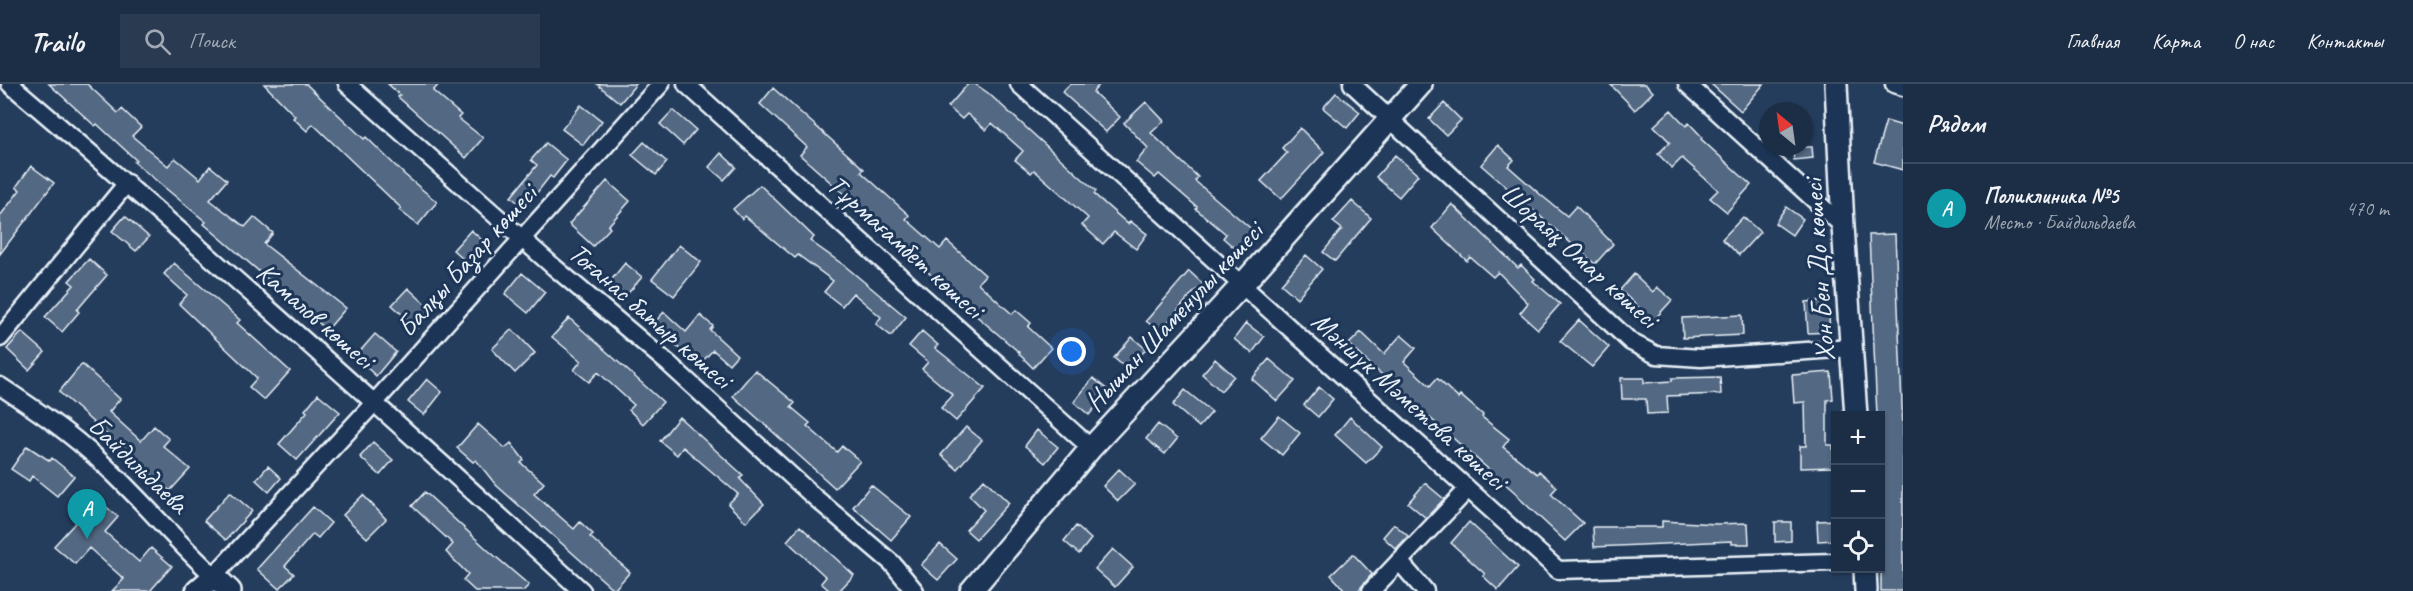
<!DOCTYPE html>
<html lang="ru">
<head>
<meta charset="utf-8">
<style>
	body { margin:0; font-family:Caveat,sans-serif; background:#293a51; color:#f1f3f6 }
	.controls { position:absolute; right:18px; bottom:18px; display:grid; overflow:hidden; border-radius:0px; box-shadow:0 2px 4px #0004 }
	.controls button { width:54px; height:54px; display:grid; place-items:center; padding:0; border:0; border-bottom:2px solid #3a4a5f; background:#1c2e46; color:#f1f3f6; font:30px sans-serif }
	.compass { position:absolute; left:1759px; top:18px; width:54px; height:54px; border-radius:50%; background:#1c2e46; box-shadow:0 2px 4px #0004; rotate:331deg }
	.you { position:absolute; left:1072px; top:268px; width:21px; height:21px; margin:-15px; border:4px solid #fff; border-radius:50%; background:#1a73e8; box-shadow:0 0 0 9px #1a73e833 }
	.badge { display:grid; place-items:center; width:39px; height:39px; border-radius:50%; background:#1a73e8; color:#fff; font-size:20px; font-weight:700 }
	.pin { position:absolute; translate:-50% -50px; filter:drop-shadow(0 2px 3px #0008) }
	.pin::after { content:''; position:absolute; top:32px; width:21px; height:18px; background:inherit; clip-path:polygon(0 0,100% 0,50% 100%) }
	.list { margin:0; padding:0; list-style:none }
	h2 { display:flex; justify-content:space-between; align-items:center; height:78px; margin:0; padding:0 24px; font-size:26px }
	h2 small { font-size:20px; font-weight:400; color:#a0a8b3 }
	.list li { display:grid; grid-template-columns:39px 1fr auto; gap:18px; align-items:center; box-sizing:border-box; height:90px; padding:0 24px; border-top:2px solid #3a4a5f }
	.list b { display:block; font-size:22px; white-space:nowrap }
	.list p { margin:0; font-size:20px; white-space:nowrap; color:#a0a8b3 }
	.list em { font-size:20px; font-style:normal; color:#a0a8b3 }
	.icon { flex:none; width:33px; height:33px; fill:none; stroke:currentColor; stroke-width:2; stroke-linecap:round; stroke-linejoin:round }
	.map { position:relative; flex:none; width:1903px; height:507px; overflow:hidden }
	header { display:flex; align-items:center; gap:36px; box-sizing:border-box; height:84px; padding:0 30px; background:#1c2e46; border-bottom:2px solid #3a4a5f }
	header strong { font-size:28px }
	nav { display:flex; gap:33px; margin-inline-start:auto; font-size:21px }
	.search { width:420px; height:54px; background:#293a51; display:flex; align-items:center; gap:15px; box-sizing:border-box; padding:0 21px; border-radius:0px; color:#a0a8b3; font-size:22px }
	main { display:flex }
	aside { flex:1; background:#1c2e46 }
	.map>svg:first-child { display:block }
</style>
</head>
<body>
<header>
<strong>Trailo</strong>
<div class="search"><svg class="icon" aria-label="search" viewBox="0 0 24 24"><circle cx="10" cy="10" r="6"/><path d="M15 15l6 6"/></svg>Поиск</div>
<nav><a>Главная</a><a>Карта</a><a>О нас</a><a>Контакты</a></nav>
</header>
<main>
<div class="map">
<svg width="1903" height="507" viewBox="0 0 1903 507">
	<rect width="100%" height="100%" fill="#253d5d"/>
	<filter id="ink" filterUnits="userSpaceOnUse"><feTurbulence type="fractalNoise" baseFrequency=".0167" numOctaves="2"/><feDisplacementMap in="SourceGraphic" scale="12" xChannelSelector="R" yChannelSelector="G"/><feConvolveMatrix kernelMatrix="1 2 1 2 8 2 1 2 1" color-interpolation-filters="sRGB"/></filter>
	<g filter="url(#ink)">
		<!-- building -->
		<path fill="#536782" stroke="#e8f1f8" stroke-width="1.5" d="M49,0H87L118,29L122,25L141,43L132,52L168,82L175,74L200,95L210,82L227,96L210,116L245,143L254,133L273,149L264,160L346,224L327,246L204,140L206,138L134,78L136,76L97,40L95,42Z
			M264,0H306L364,55L366,53L405,91L437,118L418,141L399,126L401,124L313,40L307,47L293,34L295,32Z
			M388,0H439L433,7L461,31L458,34L483,54L466,74L398,13L400,11Z
			M597,0H636L620,19Z
			M968,0H975L988,9L1096,107L1094,110L1128,140L1130,137L1147,150L1136,165L1114,148L1103,160L1082,141L1088,134L1034,86L1031,89L1015,76L1023,67L992,39L986,46L967,30L962,35L948,23Z
			M1070,0H1100L1093,8L1120,33L1106,48L1062,8Z
			M1610,0H1645L1653,8L1635,26Z
			M1711,0H1764L1741,27Z
			M773,4L864,85L861,88L909,131L906,135L940,165L947,157L985,191L978,199L1012,230L1016,226L1031,239L1028,243L1051,264L1033,284L1019,270L1020,269L946,206L903,163L800,71L807,63L760,20Z
			M1336,9L1360,28L1347,44L1323,24Z
			M1146,18L1164,37L1151,49L1198,93L1195,97L1255,148L1238,167L1223,154L1226,150L1196,125L1197,123L1159,90L1155,94L1136,78L1148,64L1124,39Z
			M1444,19L1461,36L1446,51L1429,35Z
			M581,21L602,37L583,61L562,45Z
			M673,26L696,46L683,61L660,40Z
			M1671,26L1686,42L1689,39L1702,53L1701,55L1751,101L1727,128L1710,114L1718,106L1682,74L1672,84L1658,70L1670,58L1654,42Z
			M1886,37L1903,42V86L1874,78Z
			M1300,44L1324,68L1281,115L1261,97L1287,69L1282,64Z
			M644,58L667,78L656,91L632,71Z
			M546,59L567,76L553,94L550,92L525,124L511,113L537,81L531,76Z
			M1498,61L1514,76L1508,82L1542,112L1567,132L1576,122L1613,160L1595,180L1481,81Z
			M1792,63H1812L1813,74L1794,76Z
			M721,69L736,83L724,96L709,83Z
			M1395,71L1418,91L1399,113L1376,93Z
			M31,82L54,99L0,170V132L20,106L16,103Z
			M607,97L630,117L608,142L610,144L593,162L569,140Z
			M760,101L814,153L810,157L845,182L906,233L891,252L876,240L881,233L853,209L842,222L824,208L833,197L798,171L795,174L745,132L742,135L733,125Z
			M1352,117L1371,134L1335,177L1323,168L1342,145L1333,138Z
			M1452,120L1518,184L1521,181L1535,195L1533,197L1560,220L1538,245L1520,229L1528,219L1498,188L1493,193L1470,173L1467,177L1432,144Z
			M1786,123L1803,135L1792,151L1775,139Z
			M125,132L149,153L136,167L112,147Z
			M1743,133L1760,148L1739,171L1722,155Z
			M471,146L490,163L472,183L453,166Z
			M1895,150L1903,345V507H1881V332H1877L1869,151Z
			M679,161L701,178L674,212L652,195Z
			M1306,171L1322,185L1297,214L1281,200Z
			M89,175L107,191L77,226L79,228L62,248L45,233L74,201L69,197Z
			M174,179L240,236L237,239L290,287L264,316L249,303L257,294L179,220L187,211L164,190Z
			M625,179L642,193L624,214L608,200Z
			M1189,187L1203,200L1190,212L1160,248L1146,237Z
			M522,189L545,208L528,229L505,210Z
			M1634,190L1653,208L1657,203L1672,216L1653,237L1620,206Z
			M408,204L433,227L417,244L392,221Z
			M1828,216L1830,248L1808,249L1806,218Z
			M664,228L686,248L700,231L713,242L710,246L737,271L729,280L713,266L699,281L652,241Z
			M1742,231L1743,251L1683,254L1682,234Z
			M569,234L663,318L643,340L629,326L634,321L598,288L589,298L574,286L581,277L552,253Z
			M1579,236L1609,263L1592,283L1560,257Z
			M1246,239L1264,253L1252,269L1234,255Z
			M512,245L535,269L515,289L492,265Z
			M922,247L938,261L935,264L985,304L956,337L941,324L953,311L922,285L928,278L909,262Z
			M22,248L45,268L29,286L7,265Z
			M1361,248L1384,270L1401,251L1416,264L1404,278L1430,302L1437,294L1458,314L1460,311L1483,331L1482,333L1509,355L1503,363L1537,390L1539,387L1557,403L1551,410L1583,439L1565,457L1517,412L1518,411L1414,320L1415,319L1373,283L1349,260Z
			M375,250L396,268L376,292L355,273Z
			M1132,253L1146,265L1128,286L1114,274Z
			M1215,275L1234,292L1221,307L1202,290Z
			M1269,275L1295,297L1277,317L1252,295Z
			M82,280L120,315L109,328L141,357L154,342L169,355L163,362L190,385L170,407L59,308Z
			M755,286L795,319L791,323L810,339L807,342L837,368L842,362L860,377L835,404L733,312Z
			M1831,288L1833,315L1827,316V361H1833V383L1800,384V362H1806L1805,318L1794,319L1792,291Z
			M1720,293L1721,310L1667,312L1668,329L1647,330L1646,315H1622L1621,294H1644V299L1672,297V294Z
			M1093,294L1109,307L1089,331L1074,318Z
			M427,295L442,308L424,331L408,318Z
			M1319,303L1333,315L1318,333L1304,321Z
			M1185,306L1212,328L1199,343L1173,321Z
			M318,310L340,328L297,376L279,360L307,328L305,326Z
			M1279,332L1300,349L1282,371L1261,354Z
			M679,333L743,391L740,395L764,420L746,438L728,420L738,410L683,363L677,371L660,357Z
			M1350,333L1382,363L1366,379L1335,351Z
			M478,340L505,364L511,359L524,376L521,379L544,399L534,410L574,445L580,438L593,450L590,453L630,488L614,506L496,401L476,376L473,378L457,364Z
			M1158,340L1177,355L1165,370L1146,355Z
			M966,343L982,356L957,385L941,371Z
			M1037,346L1058,363L1045,379L1025,362Z
			M373,358L393,376L380,391L360,373Z
			M27,362L50,377L52,374L74,392L57,412L32,392L29,397L11,385Z
			M268,382L281,394L269,408L256,396Z
			M1119,385L1135,400L1118,417L1103,402Z
			M984,395L1009,419L976,455L966,446L984,426L969,411Z
			M1425,399L1444,415L1426,434L1408,419Z
			M871,401L911,433L891,456L853,423Z
			M230,408L252,427L226,456L204,437Z
			M425,408L489,467L529,501L523,507H475L463,496L468,490L446,468L453,460L412,422Z
			M363,411L386,435L367,454L343,431Z
			M97,415L118,433L105,448L139,478L151,464L172,482L150,507H112L124,495L89,464L75,480L54,462Z
			M313,423L331,439L318,454L313,450L285,482L294,490L279,505L257,485Z
			M1836,436V456L1818,457L1817,437Z
			M1662,437L1717,440L1748,439L1749,460H1732V457L1594,463L1593,443H1662Z
			M1469,438L1518,483L1498,506L1483,492L1485,490L1451,459Z
			M1775,438H1791V457L1775,458Z
			M1394,440L1408,452L1396,465L1383,453Z
			M800,442L854,491L839,507H830L821,499L826,493L787,457Z
			M1076,442L1091,455L1079,470L1064,457Z
			M940,460L957,475L938,496L921,481Z
			M1113,465L1133,483L1115,503L1095,485Z
			M1353,470L1372,490L1358,507H1346L1331,491Z"/>
		<g fill="none" stroke-linecap="round" stroke-linejoin="round">
			<!-- minor casing -->
			<g stroke="#e8f1f8" stroke-width="21">
				<path id="minor" d="M10,0C204,165 394,335 582,507
					M347,0L554,183L669,280L812,411L892,479L915,507
					M686,0L1091,364
					M1019,0L1558,486L1836,478
					M1352,0L1631,258L1656,271L1701,274L1852,264
					M1687,0L1843,142
					M1894,0L1903,3
					M0,254L127,99
					M0,302C35,325 69,348 100,377C140,413 174,456 214,492L375,318L661,0
					M1399,477L1425,507
					M1371,507L1468,405"/>
			</g>
			<!-- tertiary casing -->
			<g stroke="#e8f1f8" stroke-width="26">
				<path id="tertiary" d="M1836,0L1843,142L1856,332
					M1865,484L1866,507
					M197,507L214,492L230,507
					M971,507L1091,364L1242,201L1421,0"/>
			</g>
			<!-- minor -->
			<use href="#minor" stroke="#1d3557" stroke-width="16"/>
			<!-- tertiary -->
			<use href="#tertiary" stroke="#1d3557" stroke-width="21"/>
		</g>
	</g>
	<g text-anchor="middle" stroke-width="6" stroke-linejoin="round" paint-order="stroke">
		<!-- street labels -->
		<g font-size="28" fill="#e8f1f8" stroke="#1d3557">
			<text transform="translate(906 162) rotate(42)" y="10">Тұрмағамбет көшесі</text>
			<text transform="translate(1580 171) rotate(42)" y="10">Шораяқ Омар көшесі</text>
			<text transform="translate(466 176) rotate(-48)" y="10">Балқы Базар көшесі</text>
			<text transform="translate(1818 186) rotate(-94)" y="10">Хон Бен До көшесі</text>
			<text transform="translate(316 231) rotate(41)" y="10">Камалов көшесі</text>
			<text transform="translate(651 231) rotate(41)" y="10">Тоғанас батыр көшесі</text>
			<text transform="translate(1173 232) rotate(-47)" y="10">Нышан Шаменулы көшесі</text>
			<text transform="translate(1410 316) rotate(42)" y="10">Мәншүк Мәметова көшесі</text>
			<text transform="translate(139 380) rotate(44)" y="10">Байдильдаева</text>
		</g>
	</g>
</svg>
<div class="controls">
<button>+</button>
<button>−</button>
<button><svg class="icon" aria-label="locate" viewBox="0 0 24 24"><circle cx="12" cy="12" r="6"/><path d="M12 2v4M12 18v4M2 12h4M18 12h4"/></svg></button>
</div>
<svg class="compass" viewBox="-18 -18 36 36"><path d="M0-13l5 13h-10z" fill="#e53935"/><path d="M0 13l5-13h-10z" fill="#a0a8b3"/></svg>
<div class="you"></div>
<div class="pin badge" style="left:87px;top:455px;background:#0f9aa8">A</div>
</div>
<aside>
<h2>Рядом<small></small></h2>
<ul class="list">
<li><span class="badge" style="background:#0f9aa8">A</span><div><b>Поликлиника №5</b><p>Место · Байдильдаева</p></div><em>470 m</em></li>
</ul>
</aside>
</main>
</body>
</html>
